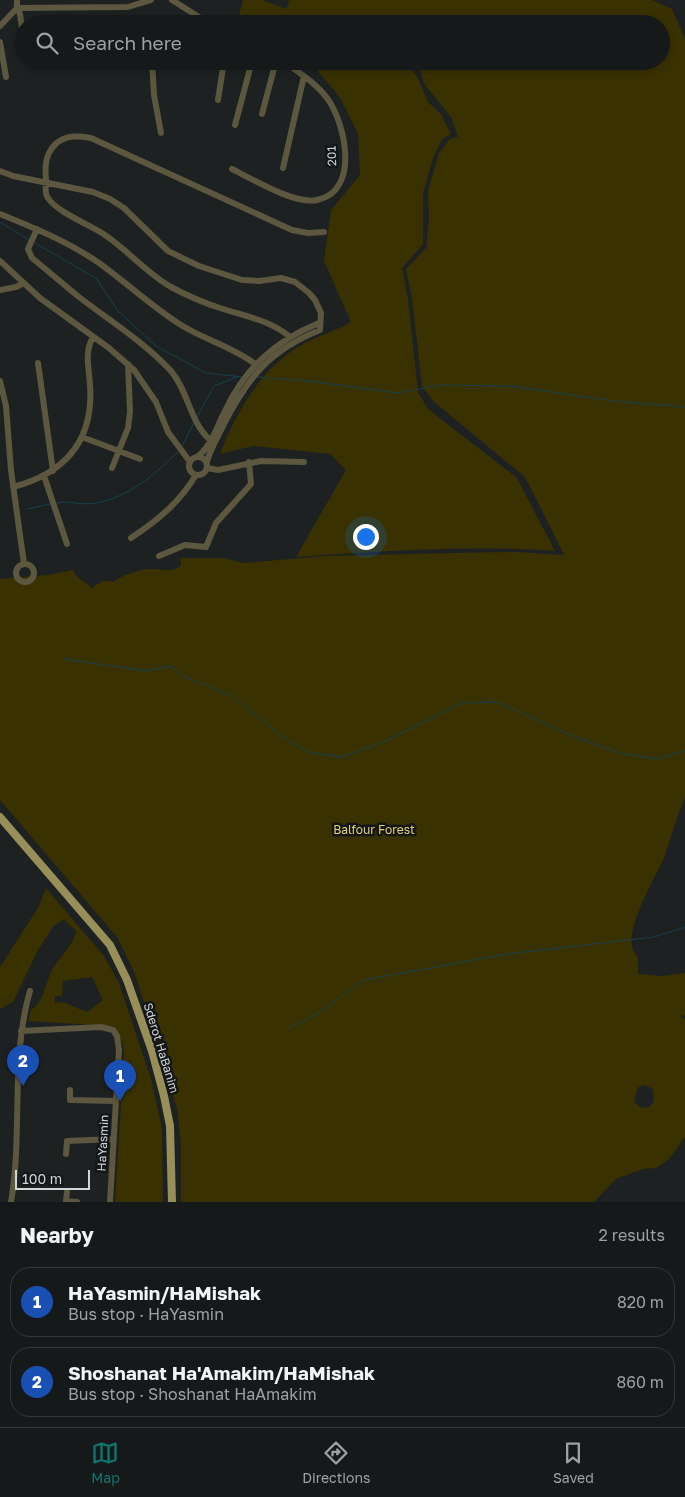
<!DOCTYPE html>
<html lang="en">
<head>
<meta charset="utf-8">
<style>
	body { margin:0; font-family:"Golos Text",sans-serif; background:#1f2223; color:#f1f3f6 }
	.scale { position:absolute; left:15px; bottom:12px; width:75px; box-sizing:border-box; padding-left:5px; border:2px solid #d2d4d5; border-top:0; font-size:14px; line-height:18px; white-space:nowrap; color:#d2d4d5; -webkit-text-stroke:4px #141719; paint-order:stroke }
	.you { position:absolute; left:365px; top:536px; width:18px; height:18px; margin:-12px; border:4px solid #fff; border-radius:50%; background:#1a73e8; box-shadow:0 0 0 8px #1a73e833 }
	.badge { display:grid; place-items:center; width:32px; height:32px; border-radius:50%; background:#0f766e; color:#fff; font-size:16px; font-weight:700 }
	.pin { position:absolute; translate:-50% -41px; filter:drop-shadow(0 1px 2px #0008) }
	.pin::after { content:''; position:absolute; top:26px; width:18px; height:15px; background:inherit; clip-path:polygon(0 0,100% 0,50% 100%) }
	.list { margin:0; padding:0; list-style:none }
	h2 { display:flex; justify-content:space-between; align-items:center; height:65px; margin:0; padding:0 20px; font-size:21px }
	h2 small { font-size:16px; font-weight:400; color:#9ea0a2 }
	.list li { display:grid; grid-template-columns:32px 1fr auto; gap:15px; align-items:center; box-sizing:border-box; height:70px; margin:0 10px 10px; padding:0 10px; border:1px solid #353839; border-radius:20px }
	.list b { display:block; font-size:19px; white-space:nowrap }
	.list p { margin:0; font-size:16px; white-space:nowrap; color:#9ea0a2 }
	.list em { font-size:16px; font-style:normal; color:#9ea0a2 }
	.icon { flex:none; width:28px; height:28px; fill:none; stroke:currentColor; stroke-width:2; stroke-linecap:round; stroke-linejoin:round }
	.map { position:relative; flex:none; width:685px; height:1202px; overflow:hidden }
	.search { position:absolute; background:#16191a; box-shadow:0 2px 8px #0003; left:15px; right:15px; top:15px; height:55px; display:flex; align-items:center; gap:12px; box-sizing:border-box; padding:0 18px; border-radius:28px; color:#9ea0a2; font-size:19px }
	.sheet { height:225px; background:#16191a }
	nav { display:flex; justify-content:space-around; align-items:center; box-sizing:border-box; height:70px; border-top:1px solid #353839; background:#16191a; font-size:14px; color:#9ea0a2 }
	nav a { display:grid; justify-items:center; gap:2px }
	nav .on { color:#0f766e }
	.map>svg:first-child { display:block }
</style>
</head>
<body>
<div class="map">
<svg width="685" height="1202" viewBox="0 0 685 1202">
	<rect width="100%" height="100%" fill="#1d2122"/>
	<!-- green -->
	<path fill="#393100" fill-rule="evenodd" d="M243,0H262L287,9L289,0H652L672,9L685,39V797C677,816 672,835 665,855C657,876 616,940 638,957V974L661,976L685,973V1015L681,1017L685,1019V1137L669,1159L656,1168L643,1169L616,1179L594,1202H181V1144L177,1108L135,974L117,937L0,800V579L48,575L73,570C77,581 87,581 92,589C99,582 103,579 113,582C123,575 137,570 150,569C164,568 168,574 181,566V558H224L243,563L326,556L451,553L517,552L564,555L525,477L434,402L422,386L412,298L406,269L426,248L429,220L428,191L439,153L450,139L458,137L451,117L425,85L418,66L413,61H661V24H247L238,19ZM645,1085L653,1089L654,1101L649,1107L641,1108L634,1102L638,1087Z
		M310,61H406L418,78L428,102L441,114L451,134L442,139L433,158L423,193V244L402,268L408,299L418,392L428,409L517,478L555,551C469,545 382,551 296,557L346,470L330,454L253,446L220,454C237,410 262,366 305,343C320,335 336,331 351,322L324,261L331,210L360,175L358,134L341,99Z
		M46,888L104,956L119,983L151,1079L162,1128L163,1202H115L124,1054L123,1044L113,1026L28,1021L31,1010C43,1003 45,985 51,972C58,958 73,947 76,931L63,919L53,927L38,950L13,1002L0,1009V967L38,908ZM92,977L103,1000L87,1012L63,1002L55,1003V996H62L63,981Z"/>
	<g fill="none" stroke-linecap="round" stroke-linejoin="round">
		<!-- stream -->
		<path stroke="#174150" stroke-width="1" d="M0,222L29,240
			M35,243L97,279L117,310L156,346L206,373L243,377
			M257,377L317,382L397,393L441,385L510,386L614,401L685,407
			M197,417L214,386L237,377
			M182,446L194,423
			M57,503C70,500 83,506 96,503C129,497 155,474 178,452
			M27,509L50,504
			M64,659L146,671L171,666L183,676L232,696L283,737L310,753L341,757L386,741L463,703L497,702L580,739L623,754L657,759L685,751
			M289,1028L320,1012L364,980L507,954L654,937L685,927"/>
		<!-- minor -->
		<path stroke="#5c573e" stroke-width="6" d="M172,0L210,24
			M0,26L17,8V0
			M0,42L6,77
			M24,42L20,14L17,8L128,7L151,0
			M32,61H40
			M152,61L154,95L161,133
			M162,61C179,64 208,73 223,61
			M218,100L224,61
			M262,114L276,61
			M235,125L252,61
			M283,168L304,76
			M232,169C252,179 295,205 317,200C361,191 345,122 327,98C315,82 298,72 283,61
			M0,171L13,176L93,192L110,199L124,208L168,251L199,266L242,280L259,281L281,278L295,282L309,293L315,300L321,313L320,330C270,350 248,377 224,424C218,437 210,449 207,462
			M0,214C34,228 69,242 99,263C127,283 152,307 181,325C205,340 233,347 255,364
			M37,229L28,249L32,258C48,271 63,284 79,297C110,321 144,342 171,371C189,392 189,421 210,440
			M0,261L40,298L109,348L134,370L156,402L168,432L190,462
			M0,290L16,287L24,283
			M290,337C270,320 244,316 220,308C204,303 186,295 171,287C145,272 127,249 102,233C88,224 57,212 48,198C44,193 46,185 46,179C45,170 45,161 49,153C58,135 74,135 91,138L292,230L308,233L324,232
			M38,363L53,471
			M0,381L6,406L11,470L24,564
			M82,437L140,459
			M189 466a9 9 0 1 1 18 0a9 9 0 1 1-18 0Z
			M197,457C211,447 217,426 225,411C245,368 275,341 319,323
			M112,468L128,428L130,412L128,364
			M207,468L218,470L261,461L304,462
			M44,476L67,544
			M13,487C65,473 94,441 90,385C89,367 84,353 93,337
			M131,538C158,520 179,503 196,475
			M159,556L185,545L206,547L216,523L251,484L249,462
			M16 573a9 9 0 1 1 18 0a9 9 0 1 1-18 0Z
			M21,1031L101,1027L113,1030L117,1036L119,1050L110,1202
			M70,1090V1100L116,1101
			M66,1154L67,1141L114,1139
			M67,1192L66,1201L77,1202
			M11,1202C23,1132 10,1060 30,991"/>
		<!-- major -->
		<path stroke="#978e58" stroke-width="8" d="M0,817L110,945L127,980L152,1051L164,1096L170,1126L172,1202"/>
	</g>
	<g text-anchor="middle" stroke-width="5" stroke-linejoin="round" paint-order="stroke">
		<!-- street labels -->
		<g font-size="12" fill="#d2d4d5" stroke="#141719">
			<text transform="translate(332 156) rotate(-92)" y="4">201</text>
			<text transform="translate(161 1048) rotate(73)" y="4">Sderot HaBanim</text>
			<text transform="translate(103 1143) rotate(-87)" y="4">HaYasmin</text>
		</g>
		<!-- park labels -->
		<g font-size="12" fill="#e2d273" stroke="#141719">
			<text x="374" y="834">Balfour Forest</text>
		</g>
	</g>
</svg>
<div class="scale">100 m</div>
<div class="you"></div>
<div class="pin badge" style="left:120px;top:1101px;background:#1a4fb4">1</div>
<div class="pin badge" style="left:23px;top:1086px;background:#1a4fb4">2</div>
<div class="search"><svg class="icon" aria-label="search" viewBox="0 0 24 24"><circle cx="10" cy="10" r="6"/><path d="M15 15l6 6"/></svg>Search here</div>
</div>
<section class="sheet">
<h2>Nearby<small>2 results</small></h2>
<ul class="list">
<li><span class="badge" style="background:#1a4fb4">1</span><div><b>HaYasmin/HaMishak</b><p>Bus stop · HaYasmin</p></div><em>820 m</em></li>
<li><span class="badge" style="background:#1a4fb4">2</span><div><b>Shoshanat Ha'Amakim/HaMishak</b><p>Bus stop · Shoshanat HaAmakim</p></div><em>860 m</em></li>
</ul>
</section>
<nav>
<a class="on"><svg class="icon" aria-label="map" viewBox="0 0 24 24"><path d="M3 6l6-2 6 2 6-2v14l-6 2-6-2-6 2zM9 4v14M15 6v14"/></svg>Map</a>
<a><svg class="icon" aria-label="directions" viewBox="0 0 24 24"><path d="M12 3l9 9-9 9-9-9zM9 14v-3h6M13 9l2 2-2 2"/></svg>Directions</a>
<a><svg class="icon" aria-label="saved" viewBox="0 0 24 24"><path d="M7 4h10v16l-5-4-5 4z"/></svg>Saved</a>
</nav>
</body>
</html>
